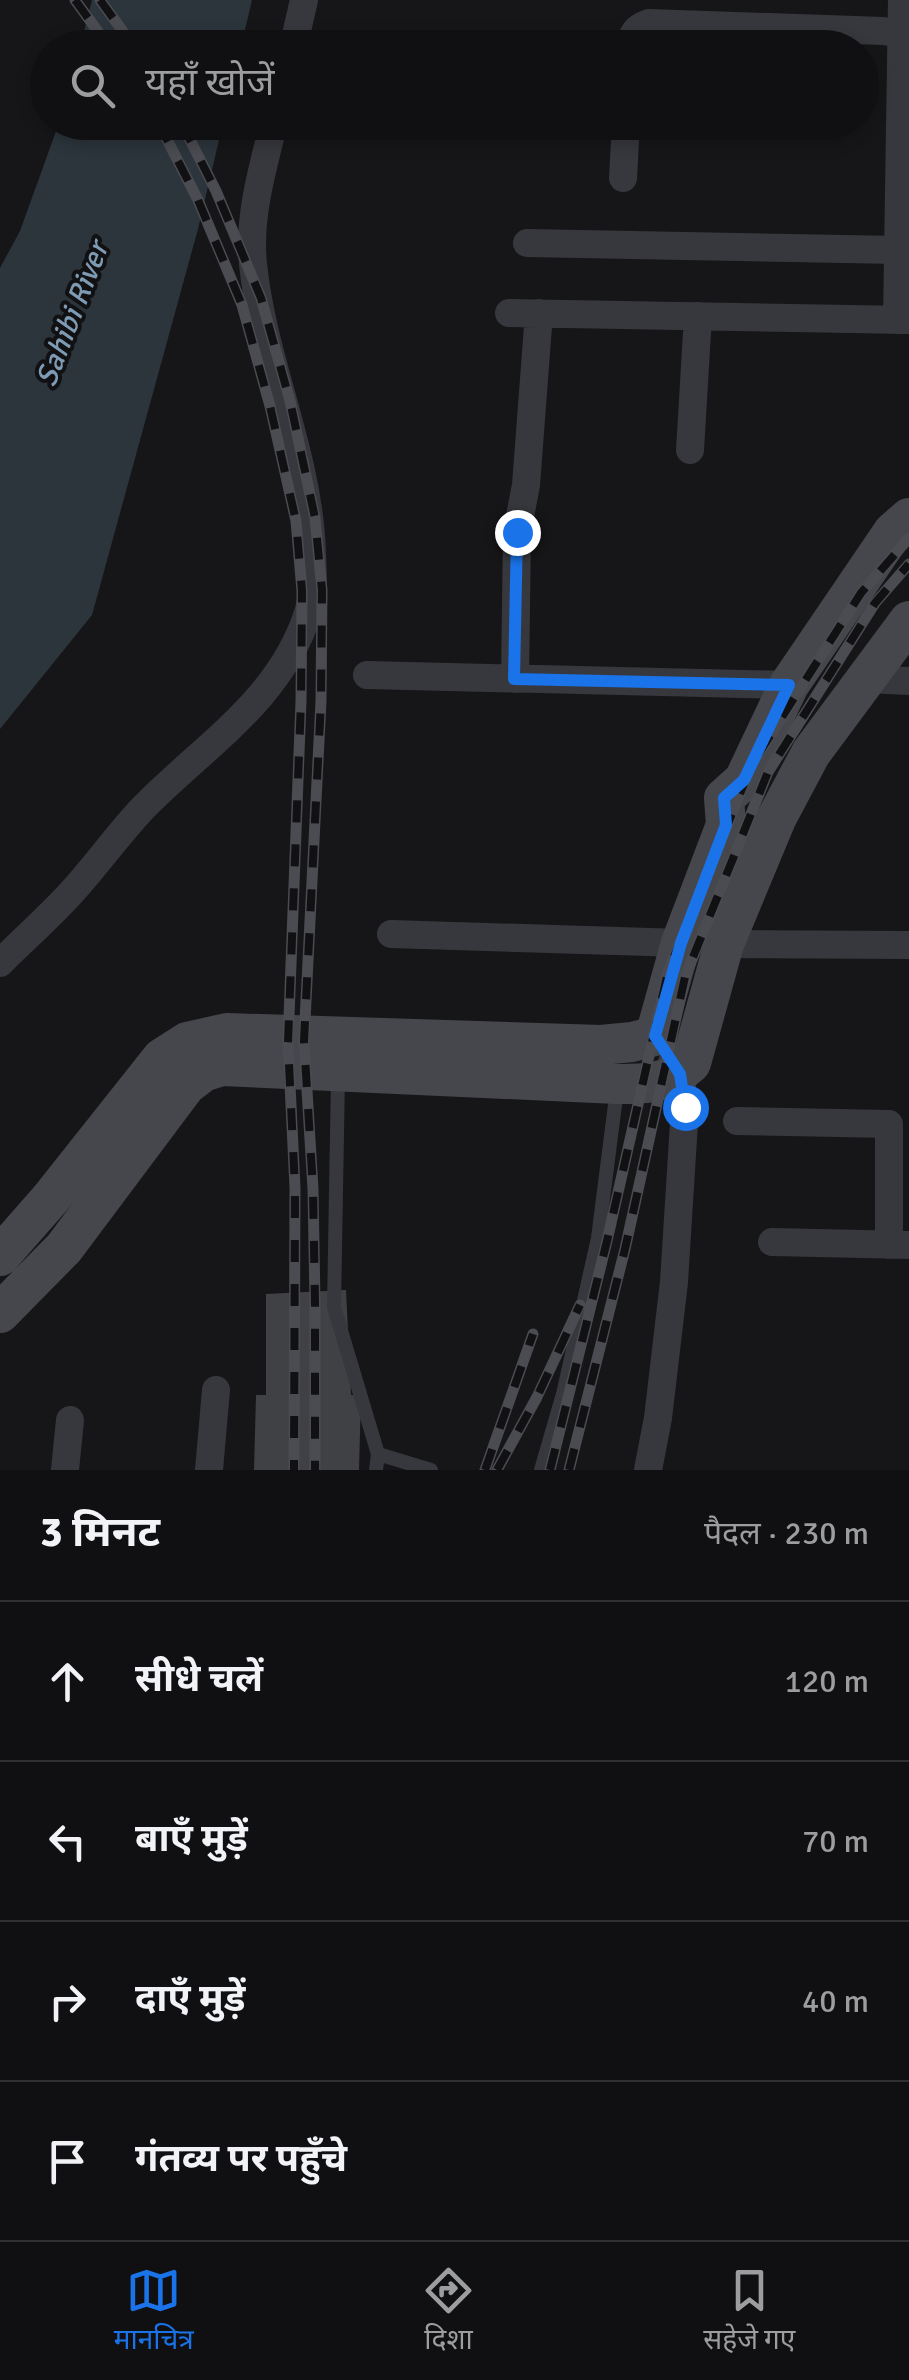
<!DOCTYPE html>
<html lang="hi">
<head>
<meta charset="utf-8">
<style>
	body { margin:0; font-family:Signika,"Noto Sans Devanagari",sans-serif; background:#19191b; color:#f1f3f6 }
	.stop { position:absolute; width:30px; height:30px; margin:-22px; border:8px solid #1a73e8; border-radius:50%; background:#fff }
	.stop.end { background:#1a73e8; border-color:#fff; box-shadow:0 2px 10px #0008 }
	.list { margin:0; padding:0; list-style:none }
	h2 { display:flex; justify-content:space-between; align-items:center; height:130px; margin:0; padding:0 40px; font-size:42px }
	h2 small { font-size:32px; font-weight:400; color:#9c9d9f }
	.list li { display:grid; grid-template-columns:65px 1fr auto; gap:30px; align-items:center; box-sizing:border-box; height:160px; padding:0 40px; border-top:2px solid #303032 }
	.list b { display:block; font-size:38px; white-space:nowrap }
	.list em { font-size:32px; font-style:normal; color:#9c9d9f }
	.icon { flex:none; width:55px; height:55px; fill:none; stroke:currentColor; stroke-width:2; stroke-linecap:round; stroke-linejoin:round }
	.map { position:relative; flex:none; width:909px; height:1470px; overflow:hidden }
	.search { position:absolute; background:#101012; box-shadow:0 5px 15px #0003; left:30px; right:30px; top:30px; height:110px; display:flex; align-items:center; gap:25px; box-sizing:border-box; padding:0 35px; border-radius:55px; color:#9c9d9f; font-size:38px }
	.sheet { height:770px; background:#101012 }
	nav { display:flex; justify-content:space-around; align-items:center; box-sizing:border-box; height:140px; border-top:2px solid #303032; background:#101012; font-size:28px; color:#9c9d9f }
	nav a { display:grid; justify-items:center; gap:5px }
	nav .on { color:#1a73e8 }
	.map>svg:first-child { display:block }
</style>
</head>
<body>
<div class="map">
<svg width="909" height="1470" viewBox="0 0 909 1470">
	<rect width="100%" height="100%" fill="#161618"/>
	<!-- water -->
	<path fill="#2c353c" d="M92,0H252L241,47H80Z
		M59,123H223L198,229L92,615L0,729V268L20,231Z"/>
	<!-- building -->
	<path fill="#404145" d="M346,1290L351,1395H361L359,1470H254L256,1395H266V1294Z"/>
	<g fill="none" stroke-linecap="round" stroke-linejoin="round">
		<!-- lane -->
		<path stroke="#37383d" stroke-width="14" d="M338,1076L334,1307L378,1454
			M376,1470L378,1454L431,1470
			M541,1470L563,1394L598,1238L617,1089"/>
		<!-- street -->
		<path stroke="#37383d" stroke-width="28" d="M293,48L304,0
			M630,48C632,33 635,28 649,23L883,31L909,35
			M623,178L626,122
			M527,243L899,250
			M509,313L909,320
			M897,320L902,0
			M690,450L698,316
			M367,675L789,685
			M515,679L517,532L526,485L539,313
			M866,679L909,681
			M391,934L681,943
			M724,944L909,945
			M0,963C23,940 48,918 70,894C96,866 118,834 144,807C205,745 280,700 308,613C314,594 313,573 312,553C309,454 263,362 253,264C248,216 263,168 274,122
			M737,1121L889,1124V1245
			M772,1242L909,1245
			M65,1470L70,1420
			M209,1470L216,1390
			M648,1470L658,1418L674,1282L685,1107L680,1074L672,1062"/>
		<!-- secondary -->
		<path stroke="#45474d" stroke-width="40" d="M0,1256L51,1198L162,1058L187,1042L227,1033L601,1045L632,1042L655,1036L681,943L726,825L724,798L744,780L789,685L893,532L909,518
			M0,1313L64,1248L186,1085L203,1072L222,1066L617,1084C646,1084 669,1084 691,1063L724,944L776,819L811,753L909,621"/>
		<!-- rail casing -->
		<g stroke="#4a4c52" stroke-width="11">
			<path id="rail" d="M75,0L110,48
				M100,0L135,48
				M158,122L198,200L242,305L270,406L296,521L302,591L301,701L288,1043L295,1188L294,1470
				M181,122L216,191L261,298L290,401L315,518L322,590L321,701L304,1041L313,1189L315,1303V1470
				M485,1470L533,1334
				M497,1470L537,1397L580,1305
				M550,1470L607,1241L668,972L752,764L861,593L909,538
				M569,1470L625,1249L685,977L768,772L875,603L909,564"/>
		</g>
		<!-- rail -->
		<use href="#rail" stroke="#111113" stroke-width="8" stroke-dasharray="22" stroke-linecap="butt"/>
	</g>
	<g fill="none" stroke-linecap="round" stroke-linejoin="round">
		<!-- route -->
		<path stroke="#1a73e8" stroke-width="12" d="M517,532L514,679L789,685L744,780L724,798L726,825L681,943L655,1036L680,1074L685,1107"/>
	</g>
	<g text-anchor="middle" stroke-width="8" stroke-linejoin="round" paint-order="stroke">
		<!-- water labels -->
		<g font-size="30" font-style="italic" fill="#7f9bb3" stroke="#111113">
			<text transform="translate(72 314) rotate(-69)" y="10">Sahibi River</text>
		</g>
	</g>
</svg>
<div class="stop" style="left:685px;top:1107px"></div>
<div class="stop end" style="left:517px;top:532px"></div>
<div class="search"><svg class="icon" aria-label="search" viewBox="0 0 24 24"><circle cx="10" cy="10" r="6"/><path d="M15 15l6 6"/></svg>यहाँ खोजें</div>
</div>
<section class="sheet">
<h2>3 मिनट<small>पैदल · 230 m</small></h2>
<ul class="list">
<li><svg class="icon" aria-label="ahead" viewBox="0 0 24 24"><path d="M12 20V5M6 11l6-6 6 6"/></svg><div><b>सीधे चलें</b></div><em>120 m</em></li>
<li><svg class="icon" aria-label="left" viewBox="0 0 24 24"><path d="M17 20v-9H6M10 6l-5 5 5 5"/></svg><div><b>बाएँ मुड़ें</b></div><em>70 m</em></li>
<li><svg class="icon" aria-label="right" viewBox="0 0 24 24"><path d="M7 20v-9h11M14 6l5 5-5 5"/></svg><div><b>दाएँ मुड़ें</b></div><em>40 m</em></li>
<li><svg class="icon" aria-label="arrive" viewBox="0 0 24 24"><path d="M6 21V4h12l-3 4 3 4H6"/></svg><div><b>गंतव्य पर पहुँचे</b></div></li>
</ul>
</section>
<nav>
<a class="on"><svg class="icon" aria-label="map" viewBox="0 0 24 24"><path d="M3 6l6-2 6 2 6-2v14l-6 2-6-2-6 2zM9 4v14M15 6v14"/></svg>मानचित्र</a>
<a><svg class="icon" aria-label="directions" viewBox="0 0 24 24"><path d="M12 3l9 9-9 9-9-9zM9 14v-3h6M13 9l2 2-2 2"/></svg>दिशा</a>
<a><svg class="icon" aria-label="saved" viewBox="0 0 24 24"><path d="M7 4h10v16l-5-4-5 4z"/></svg>सहेजे गए</a>
</nav>
</body>
</html>
